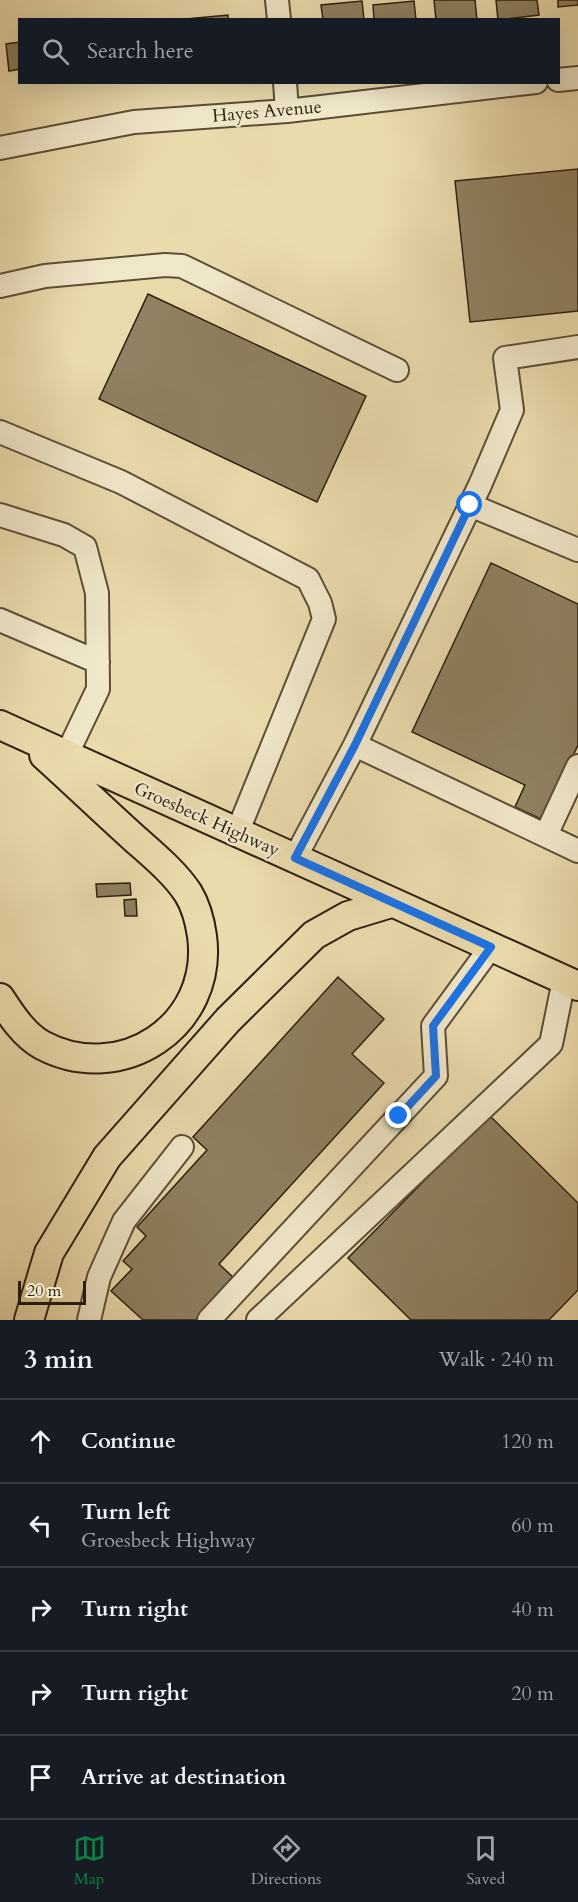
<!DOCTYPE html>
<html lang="en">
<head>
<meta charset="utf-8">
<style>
	body { margin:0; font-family:Cardo,serif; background:#242831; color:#f1f3f6 }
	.scale { position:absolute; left:18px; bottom:15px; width:68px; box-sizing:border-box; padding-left:6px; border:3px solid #2c1f0f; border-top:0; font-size:16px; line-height:21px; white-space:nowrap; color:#2c1f0f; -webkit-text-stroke:4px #f1e8ca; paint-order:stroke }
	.stop { position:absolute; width:18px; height:18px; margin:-14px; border:4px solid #1a73e8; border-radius:50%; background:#fff }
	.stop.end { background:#1a73e8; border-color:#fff; box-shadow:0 2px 6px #0008 }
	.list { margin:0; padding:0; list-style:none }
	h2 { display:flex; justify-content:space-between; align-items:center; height:78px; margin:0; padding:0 24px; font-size:26px }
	h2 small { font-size:20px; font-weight:400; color:#9ea1a6 }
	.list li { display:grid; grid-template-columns:39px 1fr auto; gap:18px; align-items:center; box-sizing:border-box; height:84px; padding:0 24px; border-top:2px solid #363941 }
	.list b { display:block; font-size:22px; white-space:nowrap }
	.list p { margin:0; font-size:20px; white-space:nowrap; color:#9ea1a6 }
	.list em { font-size:20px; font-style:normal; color:#9ea1a6 }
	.icon { flex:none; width:33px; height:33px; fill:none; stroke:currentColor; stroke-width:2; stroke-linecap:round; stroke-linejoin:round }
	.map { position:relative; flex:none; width:578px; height:1320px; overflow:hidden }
	.search { position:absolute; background:#171b24; box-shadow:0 6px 24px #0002; left:18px; right:18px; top:18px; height:66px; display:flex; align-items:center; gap:15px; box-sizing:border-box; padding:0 21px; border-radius:0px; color:#9ea1a6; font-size:22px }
	.sheet { height:498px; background:#171b24 }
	nav { display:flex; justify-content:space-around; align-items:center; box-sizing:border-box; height:84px; border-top:2px solid #363941; background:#171b24; font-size:16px; color:#9ea1a6 }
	nav a { display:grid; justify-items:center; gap:3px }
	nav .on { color:#0b8043 }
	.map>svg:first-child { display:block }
</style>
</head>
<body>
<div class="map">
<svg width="578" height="1320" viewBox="0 0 578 1320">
	<rect width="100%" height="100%" fill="#eadbad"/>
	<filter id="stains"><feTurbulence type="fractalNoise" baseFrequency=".00333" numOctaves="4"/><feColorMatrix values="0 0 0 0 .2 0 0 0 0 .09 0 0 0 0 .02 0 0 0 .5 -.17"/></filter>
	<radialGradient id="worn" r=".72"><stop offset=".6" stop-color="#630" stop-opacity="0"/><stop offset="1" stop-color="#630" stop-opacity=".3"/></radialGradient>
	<!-- building -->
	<path fill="#8f8161" stroke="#2c1f0f" stroke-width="1.5" d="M434,0H475L477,20H436Z
		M496,0H537L539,15L498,20Z
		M558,0H578V5L558,7Z
		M362,1L364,20H323L321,5Z
		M414,1L416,20H374L373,5Z
		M228,15V20H186V19Z
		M20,42V69L9,71L6,44Z
		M578,169V311L470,322L455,181Z
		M148,294L366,396L317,502L99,399Z
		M491,563L578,604V745L543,820L515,807L525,785L412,732Z
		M130,883L131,895L97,897L96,884Z
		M136,899L137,916H125L124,900Z
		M338,977L384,1019L352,1054L384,1083L219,1264L236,1280L200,1320H143L111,1291L132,1269L123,1261L146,1236L137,1227L207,1150L193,1137Z
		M489,1115L578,1203V1290L549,1320H411L348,1258Z"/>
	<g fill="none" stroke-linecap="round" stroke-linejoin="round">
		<!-- minor casing -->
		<g stroke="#5c4e36" stroke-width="26">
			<path id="minor" d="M277,0L279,20
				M558,80L578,78
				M285,82L287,111
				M0,148L134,122L287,111L536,82
				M0,286L45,276L165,265L182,266L397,370
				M0,432L121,482L308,579L320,603L324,619L237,833
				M470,505L578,550
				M0,515L64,535L85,547L97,593L98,689L66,756
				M0,620L98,662
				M355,745L578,851
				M546,835L578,766
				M295,858L355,745L480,485L512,410L505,358L578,347
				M89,1320L99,1277L124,1221L182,1147
				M209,1320L436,1076L433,1026L491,947
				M258,1320L551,1044L564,980"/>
		</g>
		<!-- major casing -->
		<g stroke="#2c1f0f" stroke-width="32">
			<path id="major" d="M0,725L578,986
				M0,998C11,1015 24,1035 42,1045C121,1087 214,1026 202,936C200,922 196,906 188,893C174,872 153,855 134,838C104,811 74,782 44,755
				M29,1320L49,1253L107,1157L228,1020L314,935L348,916L391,903"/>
		</g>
		<!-- minor -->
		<use href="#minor" stroke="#f1e8ca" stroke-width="22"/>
		<!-- major -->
		<use href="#major" stroke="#eadbad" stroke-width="28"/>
	</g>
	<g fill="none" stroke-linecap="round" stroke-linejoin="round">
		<!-- route -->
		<path stroke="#1a73e8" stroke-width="8" d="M399,1116L436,1076L433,1026L491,947L295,858L355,745L470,505"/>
	</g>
	<g text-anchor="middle" stroke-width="5" stroke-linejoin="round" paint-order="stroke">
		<!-- street labels -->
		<g font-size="18" fill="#2c1f0f" stroke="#f1e8ca">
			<text transform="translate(267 111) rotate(-5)" y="6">Hayes Avenue</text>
			<text transform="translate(207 819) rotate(24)" y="6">Groesbeck Highway</text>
		</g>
	</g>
	<rect width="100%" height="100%" filter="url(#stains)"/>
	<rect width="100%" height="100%" fill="url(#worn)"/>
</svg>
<div class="scale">20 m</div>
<div class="stop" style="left:470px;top:505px"></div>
<div class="stop end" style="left:399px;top:1116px"></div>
<div class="search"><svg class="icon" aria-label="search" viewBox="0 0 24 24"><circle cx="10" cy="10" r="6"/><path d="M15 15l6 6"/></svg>Search here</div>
</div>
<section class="sheet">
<h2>3 min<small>Walk · 240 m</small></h2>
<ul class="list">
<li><svg class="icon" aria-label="ahead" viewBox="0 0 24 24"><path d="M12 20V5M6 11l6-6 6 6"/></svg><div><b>Continue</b></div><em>120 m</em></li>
<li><svg class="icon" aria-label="left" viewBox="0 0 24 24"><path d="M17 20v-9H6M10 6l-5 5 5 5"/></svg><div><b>Turn left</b><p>Groesbeck Highway</p></div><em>60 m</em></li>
<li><svg class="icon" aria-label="right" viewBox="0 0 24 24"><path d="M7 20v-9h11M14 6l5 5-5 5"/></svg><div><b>Turn right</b></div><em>40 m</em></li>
<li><svg class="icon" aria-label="right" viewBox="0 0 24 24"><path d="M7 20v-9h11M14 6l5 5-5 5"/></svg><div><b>Turn right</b></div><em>20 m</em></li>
<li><svg class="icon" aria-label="arrive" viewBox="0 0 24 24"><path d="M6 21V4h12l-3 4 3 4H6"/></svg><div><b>Arrive at destination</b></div></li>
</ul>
</section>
<nav>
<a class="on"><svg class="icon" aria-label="map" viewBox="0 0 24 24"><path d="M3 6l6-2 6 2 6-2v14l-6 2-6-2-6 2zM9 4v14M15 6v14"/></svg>Map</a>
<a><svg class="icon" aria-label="directions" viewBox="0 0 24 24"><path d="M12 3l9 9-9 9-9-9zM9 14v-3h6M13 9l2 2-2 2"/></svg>Directions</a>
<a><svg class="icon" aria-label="saved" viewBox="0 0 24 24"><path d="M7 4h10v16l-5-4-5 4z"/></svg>Saved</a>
</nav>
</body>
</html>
